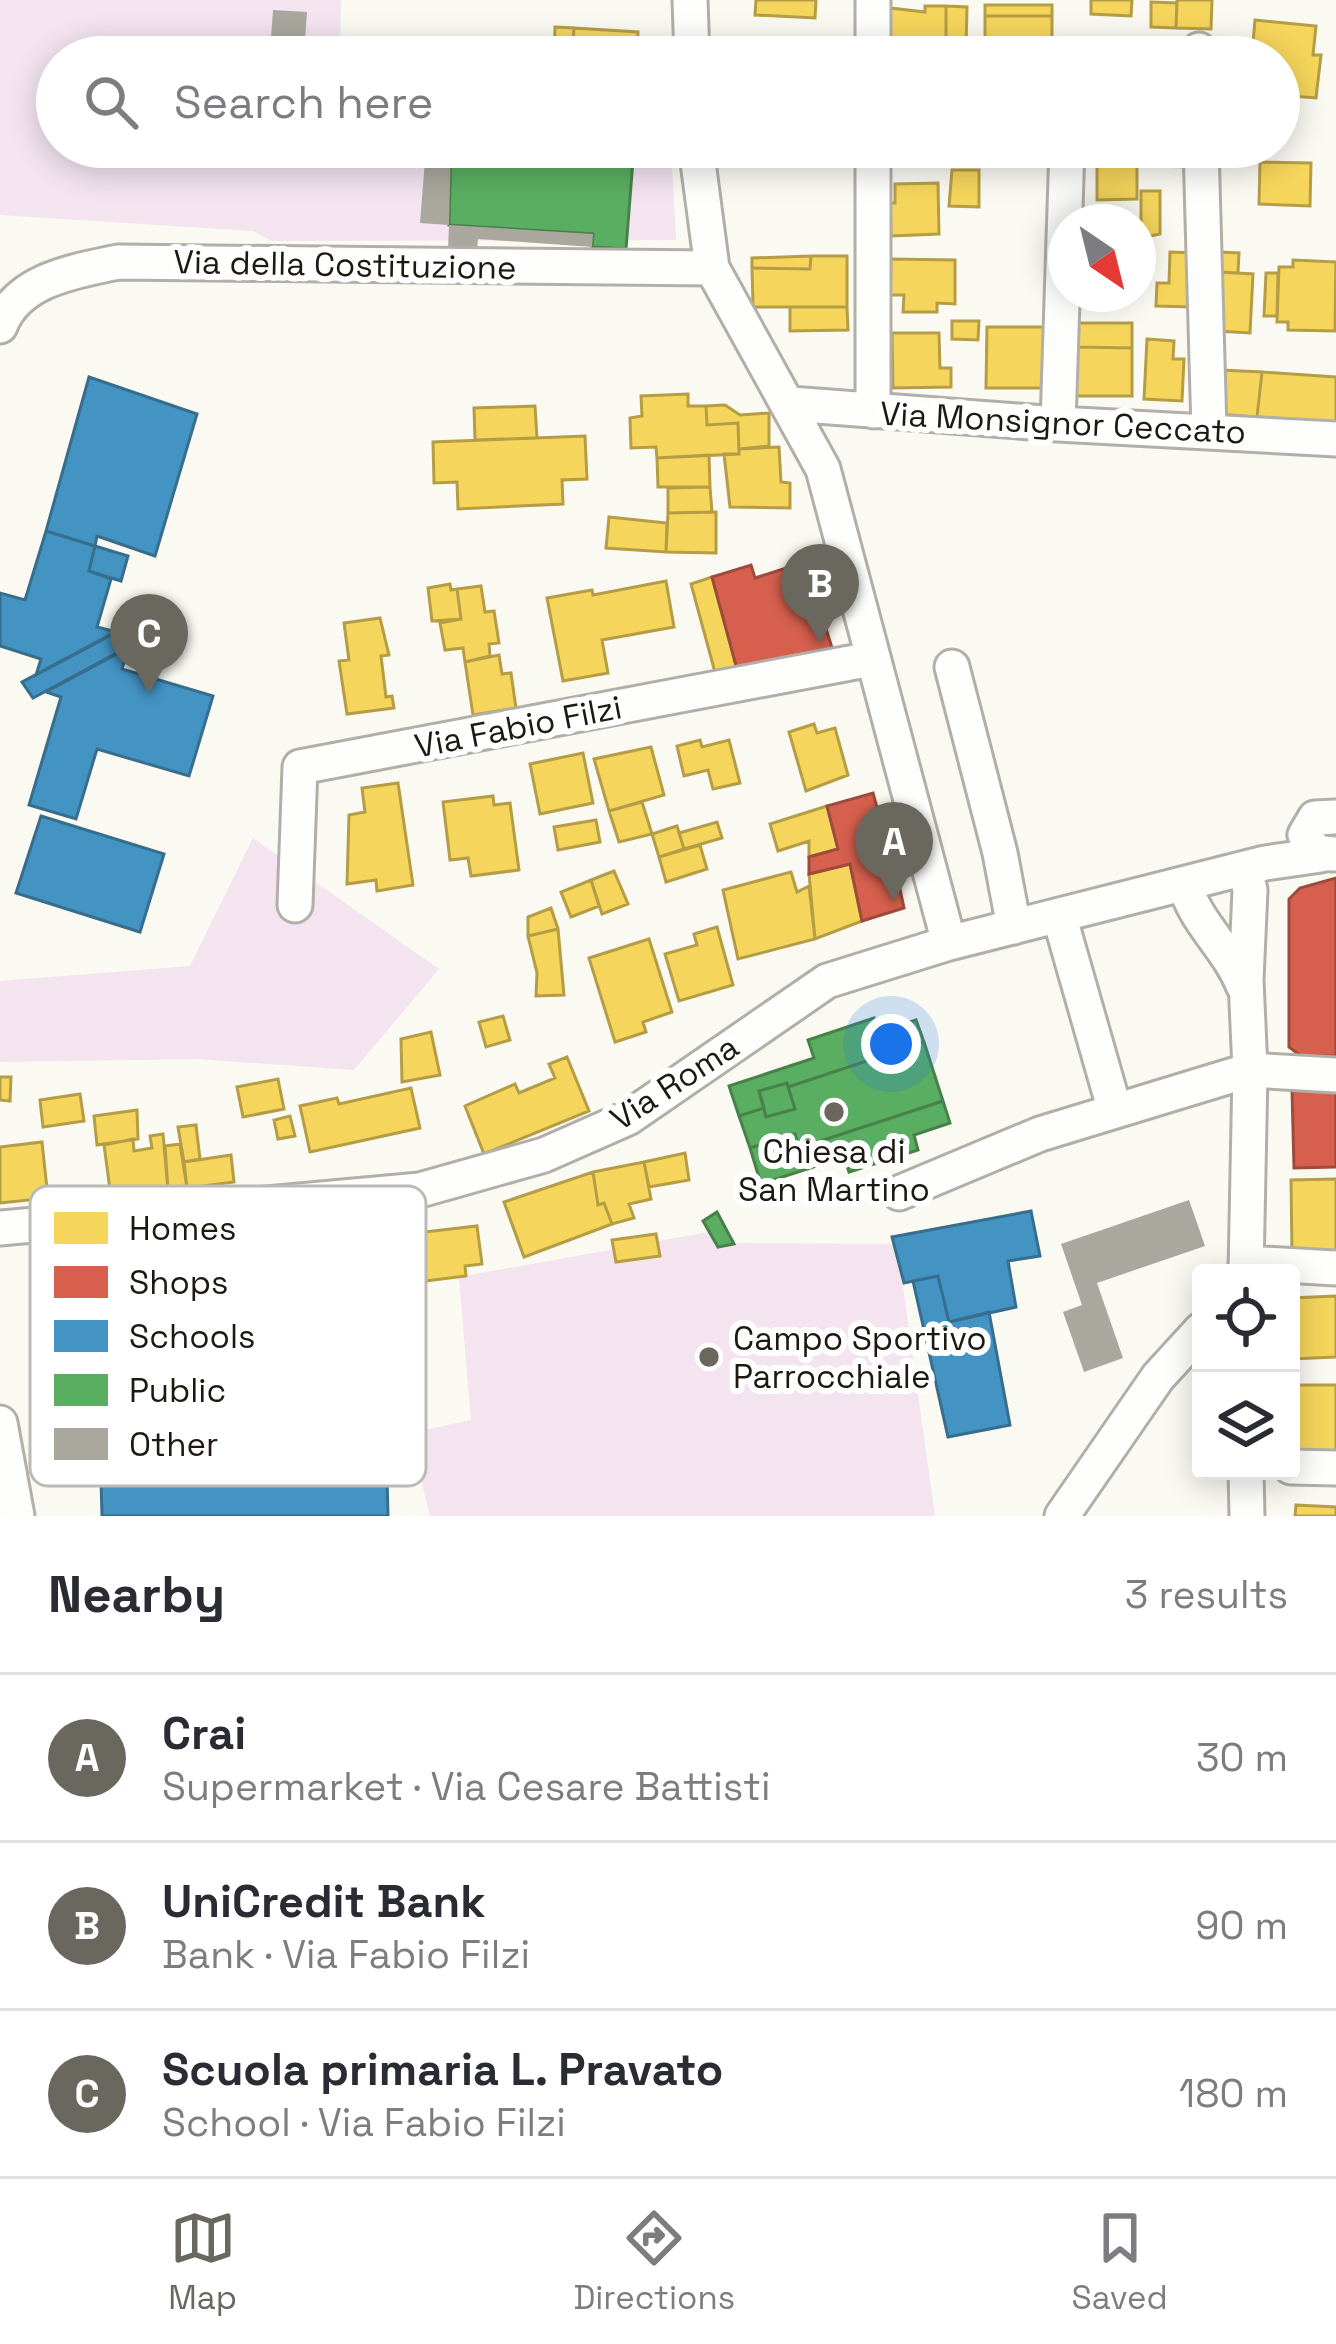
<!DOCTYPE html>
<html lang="en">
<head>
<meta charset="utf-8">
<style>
	body { margin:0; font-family:"Space Grotesk",sans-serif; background:#f2f2f3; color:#2b2b33 }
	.controls { position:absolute; right:36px; bottom:36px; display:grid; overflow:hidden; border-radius:12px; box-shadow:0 6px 30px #0003 }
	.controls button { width:108px; height:108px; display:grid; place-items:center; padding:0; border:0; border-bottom:3px solid #e1e1e2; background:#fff; color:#2b2b33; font:60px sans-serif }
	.compass { position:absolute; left:1048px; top:204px; width:108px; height:108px; border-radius:50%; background:#fff; box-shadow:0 6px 30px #0003; rotate:145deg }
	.you { position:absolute; left:891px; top:1044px; width:42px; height:42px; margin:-30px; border:9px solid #fff; border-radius:50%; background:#1a73e8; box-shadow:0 0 0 18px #1a73e833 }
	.badge { display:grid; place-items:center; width:78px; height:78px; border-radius:50%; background:#6a675f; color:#fff; font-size:39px; font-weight:700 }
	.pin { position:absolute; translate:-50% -99px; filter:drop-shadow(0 3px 6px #0008) }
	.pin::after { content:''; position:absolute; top:63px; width:42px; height:36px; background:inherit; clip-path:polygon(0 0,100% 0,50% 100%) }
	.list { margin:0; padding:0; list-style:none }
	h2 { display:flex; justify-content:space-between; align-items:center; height:156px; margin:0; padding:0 48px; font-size:51px }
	h2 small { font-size:39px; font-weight:400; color:#7c7c81 }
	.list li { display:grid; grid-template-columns:78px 1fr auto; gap:36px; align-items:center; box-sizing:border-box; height:168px; padding:0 48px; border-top:3px solid #e1e1e2 }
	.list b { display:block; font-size:45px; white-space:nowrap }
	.list p { margin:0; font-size:39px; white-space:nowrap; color:#7c7c81 }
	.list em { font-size:39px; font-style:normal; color:#7c7c81 }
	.icon { flex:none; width:66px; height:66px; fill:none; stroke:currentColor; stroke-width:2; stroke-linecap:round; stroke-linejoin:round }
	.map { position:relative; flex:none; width:1336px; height:1516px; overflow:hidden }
	.search { position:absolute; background:#fff; box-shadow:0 6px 30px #0003; left:36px; right:36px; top:36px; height:132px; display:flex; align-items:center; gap:30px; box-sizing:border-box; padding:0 42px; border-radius:66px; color:#7c7c81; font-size:45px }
	.sheet { height:660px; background:#fff }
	nav { display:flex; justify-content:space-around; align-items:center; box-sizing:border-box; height:168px; border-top:3px solid #e1e1e2; background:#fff; font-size:33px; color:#7c7c81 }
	nav a { display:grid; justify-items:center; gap:6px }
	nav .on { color:#6a675f }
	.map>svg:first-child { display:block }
</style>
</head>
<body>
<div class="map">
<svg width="1336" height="1516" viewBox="0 0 1336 1516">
	<rect width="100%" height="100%" fill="#faf9f2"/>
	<!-- green -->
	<path fill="#f3e4f0" d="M0,0H341L340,57H57V147H671L676,240L272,241L253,231L0,215Z
		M253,838L439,969L354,1070L196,1059L0,1062V981L190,966Z
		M725,1229L731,1243L897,1244L935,1516H430L410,1433L471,1420L459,1277Z"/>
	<!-- homes -->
	<path fill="#f6d55c" stroke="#b59d45" stroke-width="3" d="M756,0H816L815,18L755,15Z
		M1091,0H1132L1131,16L1091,14Z
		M1177,0H1212L1211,29L1176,28Z
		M1151,2L1177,3L1176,28L1151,27Z
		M985,5H1052V16H985Z
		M925,6H946V54L890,53V8L925,12Z
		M946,6L967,7L966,48H946Z
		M985,16H1052V55H985Z
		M1255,20L1316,26L1313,55H1321L1316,98L1279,95V57H1244V53L1252,54Z
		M555,27L574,28L572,57H554Z
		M574,28L638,32L637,57H572Z
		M378,50L436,55V57H377Z
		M1078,147H1137V152L1078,153Z
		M1149,147H1194V167L1149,166Z
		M1137,152V199L1097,200V166H1083V153Z
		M1260,162L1311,163L1310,206L1259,204Z
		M952,170H979V207L949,206Z
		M938,183L939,234L891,236L890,203H895V184Z
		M1141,191H1160V234L1141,238Z
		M1170,252L1194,253L1192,307L1156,306L1157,283H1169Z
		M1220,252L1239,253L1238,273L1219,272Z
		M811,256L810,269L752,268V258Z
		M811,256H847V307H753L752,268L810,269Z
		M891,259L955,260V304L937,303V312H903L904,295H890Z
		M1293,260L1336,262L1335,331L1288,330V322H1277L1279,267H1293Z
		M1219,272L1253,274L1250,333L1217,331Z
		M1266,273H1278L1277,316H1264Z
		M1079,294H1116V304L1079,301Z
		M790,307H847L848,330L790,331Z
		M952,321H979L978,340L952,339Z
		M1076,323H1132V348L1076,347Z
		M987,327H1048L1047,388H986Z
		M892,333H939L940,368H951V387L893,388Z
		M1147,339L1174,341L1173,359H1184L1182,401L1144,399Z
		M1076,347L1132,348V396H1076Z
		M1220,370L1262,372L1257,417L1217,414Z
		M1262,372L1336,377V422L1257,417Z
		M688,394V406H706L707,425L738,423L739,454L657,458L656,447L631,448L630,418L642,416L641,396Z
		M725,405L740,415L769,413V446L739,449L738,423L707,425L706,406Z
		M535,406L537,438L475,440L474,408Z
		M585,436L587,479L562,480L563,504L458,509L457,482L434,483L433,442Z
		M779,447L781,482L790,483V508L730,507L724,454H739V449Z
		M709,455L710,487H658L657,458Z
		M710,487L712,512L668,513V488Z
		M716,512V553L666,552L668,513Z
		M609,517L667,523L666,552L606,548Z
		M712,577L737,669L716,676L691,584Z
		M666,581L674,627L602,640L608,673L563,681L547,598L592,590L593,595Z
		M450,584L451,590L457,589L461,619L432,621L428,588Z
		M481,586L485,612L494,611L499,643L489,644L490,656L465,662L463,648L445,650L440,623L461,619L457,589Z
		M380,618L389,655L381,656L386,697L392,696L394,708L347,714L339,661L349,660L344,623Z
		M499,655L502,674L511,673L516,708L473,715L465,662Z
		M814,724L817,733L835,728L848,775L806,791L789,732Z
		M700,740L702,747L729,740L740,783L713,789L708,770L684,776L677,746Z
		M651,747L664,795L609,811L594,759Z
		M583,753L593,803L540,814L530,764Z
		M398,783L413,885L377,891L376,880L347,884L349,815L365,812L362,788Z
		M493,796L494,805L510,803L519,870L471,876L468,858L450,860L443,802Z
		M642,802L652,834L619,842L609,811Z
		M827,806L838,849L809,857V841L778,851L770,824Z
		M596,820L600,842L558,850L554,827Z
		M717,822L722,838L684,849L679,833Z
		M677,826L684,849L659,857L652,834Z
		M700,845L707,869L666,882L659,857Z
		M850,864L862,921L815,939L809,874Z
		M614,871L628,904L602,914L591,880Z
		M791,872L797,892L809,886L815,939L738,959L723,890Z
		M591,880L599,906L571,917L561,892Z
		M551,908L558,929L528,936V917Z
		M717,927L733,985L679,1001L665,954L697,945L694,934Z
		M558,929L564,995L536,996L537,973L528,936Z
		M649,939L672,1012L643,1022L646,1032L615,1042L589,958Z
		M503,1016L510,1040L486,1047L479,1022Z
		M431,1032L440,1075L402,1082L401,1039Z
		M567,1057L589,1111L484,1154L465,1106L515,1084L519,1093L555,1078L549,1064Z
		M0,1077H11L10,1101L0,1100Z
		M278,1079L284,1109L243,1117L237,1087Z
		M411,1088L420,1128L310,1152L300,1106L337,1098L339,1104Z
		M80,1094L84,1121L43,1127L40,1100Z
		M137,1110L138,1139L97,1145L94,1116Z
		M290,1116L295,1136L278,1139L274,1120Z
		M196,1125L200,1159L184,1162L178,1127Z
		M163,1134L168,1190L111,1197L104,1145L133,1139L134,1151L152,1148L150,1136Z
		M42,1142L48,1198L0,1203V1147Z
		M180,1144L187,1188L168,1190L165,1146Z
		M685,1153L689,1180L649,1187L644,1162Z
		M231,1155L234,1182L187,1188L184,1162Z
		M644,1162L651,1199L629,1204L634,1218L612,1224L604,1203L598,1205L593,1172Z
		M593,1172L598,1205L604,1203L612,1224L524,1257L504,1202Z
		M1336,1179V1252L1292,1253L1291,1180Z
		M477,1226L482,1264L465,1266L466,1276L425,1281L424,1271L395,1274L390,1236Z
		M656,1234L660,1256L616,1262L612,1240Z
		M1336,1296V1357L1292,1359L1291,1298Z
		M1293,1385H1336V1451H1293Z
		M1296,1505L1336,1507V1516H1295Z"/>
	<!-- shops -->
	<path fill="#d6604d" stroke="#9e4b3b" stroke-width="3" d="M805,562L833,651L738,673L712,577L751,565L755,578Z
		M873,793L878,811L883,810L904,908L862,921L850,864L809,874V857L838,849L827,806Z
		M1336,878V1056H1301L1289,1047V899L1300,888Z
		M1336,1089V1167L1294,1168L1292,1090Z"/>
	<!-- schools -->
	<path fill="#4393c3" stroke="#386e8d" stroke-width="3" d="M89,377L197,414L155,556L97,536L95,546L46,531Z
		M46,531L95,546L89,571L111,579L97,627L117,632L36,675L41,659L0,646V593L25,600Z
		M95,546L128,556L121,581L89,571Z
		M130,624L139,641L33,698L22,682Z
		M128,648L122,669L213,696L189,776L97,749L76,819L29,805L61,697L46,692Z
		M41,816L164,854L140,932L16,893Z
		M1031,1211L1040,1256L1008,1261L1016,1307L949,1322L938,1276L904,1283L892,1237Z
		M938,1276L949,1322L989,1312L1010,1425L948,1437L913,1281Z
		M387,1477L388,1516H102L101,1481Z"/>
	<!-- public -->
	<path fill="#5aae61" stroke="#488149" stroke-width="3" d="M451,147L596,157L598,147H634L626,249L592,247L593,234L449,225Z
		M874,1018L878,1033L916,1020L924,1042L788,1087L787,1083L759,1091L764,1108L739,1116L729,1086L814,1058L808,1040Z
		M924,1042L943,1101L799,1148L795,1134L750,1148L739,1116L764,1108L766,1117L795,1109L788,1087Z
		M787,1083L795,1109L766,1117L759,1091Z
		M943,1101L950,1123L914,1135L918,1150L849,1172L844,1157L761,1184L750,1148L795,1134L799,1148Z
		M717,1212L734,1244L718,1247L703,1221Z"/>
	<!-- building -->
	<path fill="#aaa79e" d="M273,10L307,12L304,54L270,51Z
		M426,147H451L449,225L593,234L592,247L478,239L477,252L448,250L449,225L420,223Z
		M498,147H598L596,157L498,150Z
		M1189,1200L1205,1246L1097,1283L1123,1358L1084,1372L1063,1312L1082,1305L1061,1244Z"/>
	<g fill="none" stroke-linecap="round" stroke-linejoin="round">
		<!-- minor casing -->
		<g stroke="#b2afa8" stroke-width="39">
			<path id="minor" d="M690,0L692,57
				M1199,50V57
				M873,57V0
				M696,147L712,268L823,469L949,943
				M1201,147L1209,431
				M0,326C18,279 76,271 118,262L712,268
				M790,404L1058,424L1336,439
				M873,411V147
				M1058,424L1067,147
				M952,667L1000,853L1014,927
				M1333,854L1315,852L1305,835L1315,818L1336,817
				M1245,869L1250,890L1246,980L1250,1070L1246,1273
				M1185,884C1195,923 1228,947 1243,985
				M295,905L300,767L871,659
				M1059,915L1115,1111
				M899,1193L1040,1134L1250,1070L1336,1075
				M0,1228L420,1190L544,1155L628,1118L827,981L949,943L1265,863L1321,855
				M1246,1263L1336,1268
				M0,1423L17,1516
				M1291,1467L1336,1468
				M1246,1471L1247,1516
				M1062,1516L1158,1377L1201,1330"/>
		</g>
		<!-- minor -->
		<use href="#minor" stroke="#fefefd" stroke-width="33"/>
	</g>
	<!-- markers -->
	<g fill="#6a675f" stroke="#fff" stroke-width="4.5">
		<circle cx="834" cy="1112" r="12"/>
		<circle cx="709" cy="1357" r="12"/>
	</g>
	<g text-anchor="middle" stroke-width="12" stroke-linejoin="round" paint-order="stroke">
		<!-- street labels -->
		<g font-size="33" fill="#1d1910" stroke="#fff">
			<text transform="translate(345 264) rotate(1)" y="12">Via della Costituzione</text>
			<text transform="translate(1063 422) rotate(3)" y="12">Via Monsignor Ceccato</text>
			<text transform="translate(518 726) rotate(-11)" y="12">Via Fabio Filzi</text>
			<text transform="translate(674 1082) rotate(-33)" y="12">Via Roma</text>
		</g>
		<!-- poi labels -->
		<g font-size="33" fill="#1d1910" stroke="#fff">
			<text x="834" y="1163">Chiesa di<tspan x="834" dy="38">San Martino</tspan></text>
			<text x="733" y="1350" text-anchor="start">Campo Sportivo<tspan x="733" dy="38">Parrocchiale</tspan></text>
		</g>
	</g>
	<!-- legend -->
	<rect x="30" y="1186" width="396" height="300" rx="18" fill="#fff" stroke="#bbbab7" stroke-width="3"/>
	<rect x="54" y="1212" width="54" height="32" fill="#f6d55c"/>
	<rect x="54" y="1266" width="54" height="32" fill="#d6604d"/>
	<rect x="54" y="1320" width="54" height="32" fill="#4393c3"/>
	<rect x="54" y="1374" width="54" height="32" fill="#5aae61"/>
	<rect x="54" y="1428" width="54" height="32" fill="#aaa79e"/>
	<g font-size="33" fill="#1d1910">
		<text x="129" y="1240">Homes</text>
		<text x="129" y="1294">Shops</text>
		<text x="129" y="1348">Schools</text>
		<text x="129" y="1402">Public</text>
		<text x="129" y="1456">Other</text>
	</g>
</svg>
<div class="controls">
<button><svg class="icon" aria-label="locate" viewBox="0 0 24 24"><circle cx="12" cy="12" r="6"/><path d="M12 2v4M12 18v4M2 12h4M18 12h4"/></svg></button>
<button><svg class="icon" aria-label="layers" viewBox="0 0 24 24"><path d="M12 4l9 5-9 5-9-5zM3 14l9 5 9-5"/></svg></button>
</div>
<svg class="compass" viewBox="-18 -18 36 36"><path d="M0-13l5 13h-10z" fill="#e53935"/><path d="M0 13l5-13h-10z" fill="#7c7c81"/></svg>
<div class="you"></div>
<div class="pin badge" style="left:894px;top:901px">A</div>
<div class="pin badge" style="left:820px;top:643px">B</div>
<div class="pin badge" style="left:149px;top:693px">C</div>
<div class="search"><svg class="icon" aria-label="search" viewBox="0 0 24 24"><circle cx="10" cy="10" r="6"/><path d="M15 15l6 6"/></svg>Search here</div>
</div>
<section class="sheet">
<h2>Nearby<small>3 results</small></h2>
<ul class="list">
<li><span class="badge">A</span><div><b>Crai</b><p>Supermarket · Via Cesare Battisti</p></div><em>30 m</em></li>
<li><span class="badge">B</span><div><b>UniCredit Bank</b><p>Bank · Via Fabio Filzi</p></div><em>90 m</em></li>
<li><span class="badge">C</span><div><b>Scuola primaria L. Pravato</b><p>School · Via Fabio Filzi</p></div><em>180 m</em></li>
</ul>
</section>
<nav>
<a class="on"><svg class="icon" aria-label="map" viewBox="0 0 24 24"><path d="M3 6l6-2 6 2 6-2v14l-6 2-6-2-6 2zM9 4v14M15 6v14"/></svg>Map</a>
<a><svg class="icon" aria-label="directions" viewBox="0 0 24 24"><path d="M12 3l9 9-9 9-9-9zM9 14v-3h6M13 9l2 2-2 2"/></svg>Directions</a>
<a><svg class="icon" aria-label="saved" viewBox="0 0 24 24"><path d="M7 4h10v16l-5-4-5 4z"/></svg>Saved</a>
</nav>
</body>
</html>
